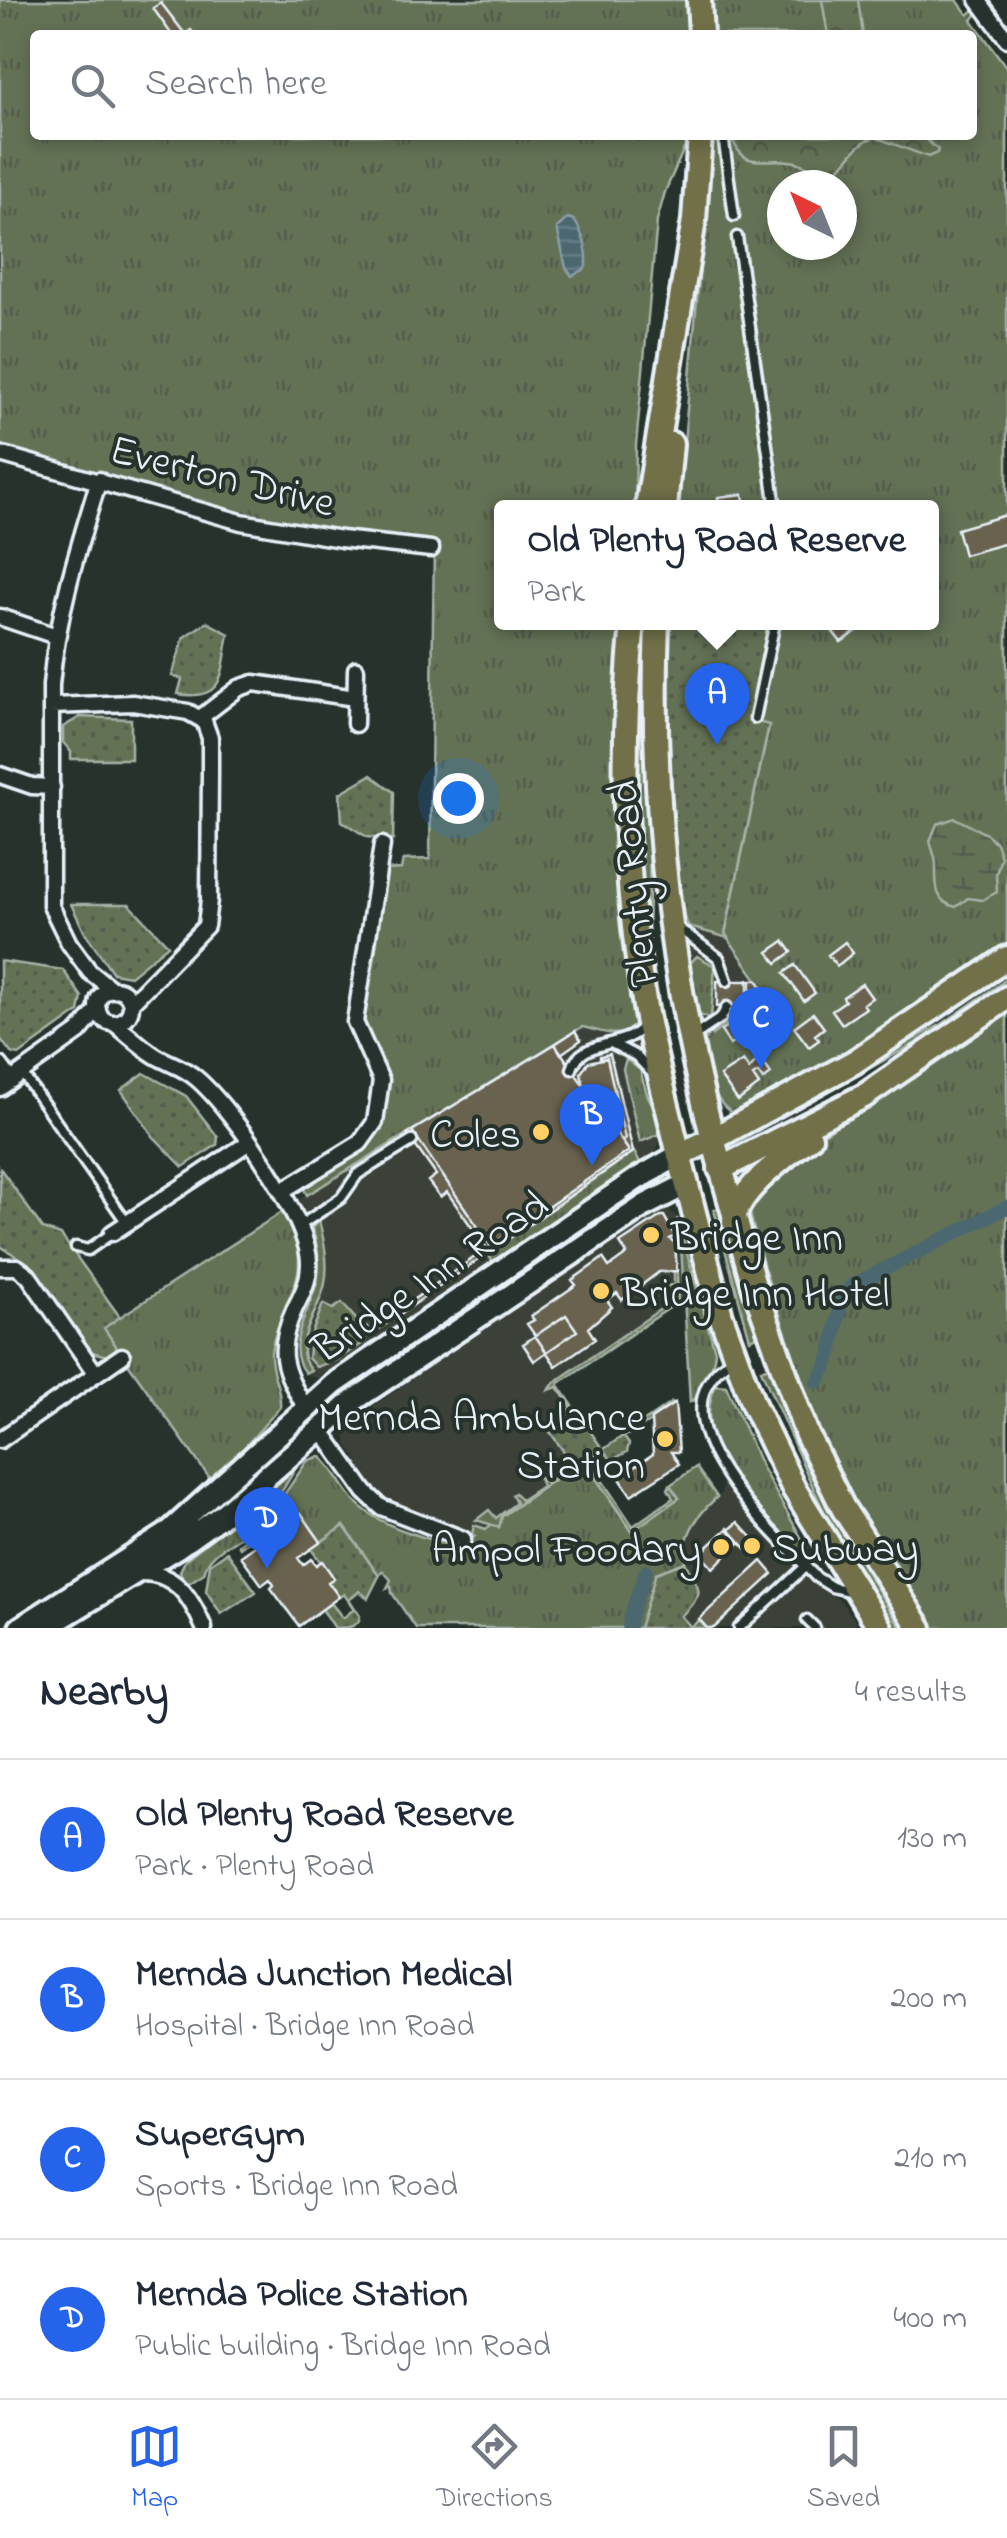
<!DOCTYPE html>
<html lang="en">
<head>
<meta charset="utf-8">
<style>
	body { margin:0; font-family:"Indie Flower",sans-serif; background:#f6f6f7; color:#1f2937 }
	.compass { position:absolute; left:767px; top:170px; width:90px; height:90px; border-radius:50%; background:#fff; box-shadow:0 5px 15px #0003; rotate:317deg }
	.you { position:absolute; left:458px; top:798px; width:35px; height:35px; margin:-25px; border:8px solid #fff; border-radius:50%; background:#1a73e8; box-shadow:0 0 0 15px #1a73e833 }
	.badge { display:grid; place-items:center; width:65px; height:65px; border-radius:50%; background:#2563eb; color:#fff; font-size:32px; font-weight:700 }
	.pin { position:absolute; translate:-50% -82px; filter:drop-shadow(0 2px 5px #0008) }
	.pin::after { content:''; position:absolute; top:52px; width:35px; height:30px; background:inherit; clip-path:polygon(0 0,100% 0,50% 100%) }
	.popup { position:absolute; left:494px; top:500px; width:445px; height:130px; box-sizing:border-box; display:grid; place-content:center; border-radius:10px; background:#fff; filter:drop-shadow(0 2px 8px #0005); font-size:32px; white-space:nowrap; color:#747a83 }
	.popup b { font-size:38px; color:#1f2937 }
	.popup::after { content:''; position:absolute; left:50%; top:100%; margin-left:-20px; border:20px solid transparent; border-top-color:#fff }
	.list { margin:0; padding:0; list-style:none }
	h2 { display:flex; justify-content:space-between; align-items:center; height:130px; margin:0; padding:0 40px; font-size:42px }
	h2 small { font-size:32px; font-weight:400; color:#747a83 }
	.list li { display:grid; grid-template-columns:65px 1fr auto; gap:30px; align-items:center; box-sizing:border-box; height:160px; padding:0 40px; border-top:2px solid #e0e1e3 }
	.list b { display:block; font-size:38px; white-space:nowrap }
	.list p { margin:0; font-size:32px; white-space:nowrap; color:#747a83 }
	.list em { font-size:32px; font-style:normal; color:#747a83 }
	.icon { flex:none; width:55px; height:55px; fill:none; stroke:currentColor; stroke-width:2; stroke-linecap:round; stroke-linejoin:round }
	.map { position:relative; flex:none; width:1007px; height:1628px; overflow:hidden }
	.search { position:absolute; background:#fff; box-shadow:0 5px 15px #0003; left:30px; right:30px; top:30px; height:110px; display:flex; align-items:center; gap:25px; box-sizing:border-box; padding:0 35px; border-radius:10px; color:#747a83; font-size:38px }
	.sheet { height:770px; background:#fff }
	nav { display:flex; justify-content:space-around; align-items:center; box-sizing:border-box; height:140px; border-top:2px solid #e0e1e3; background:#fff; font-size:28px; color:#747a83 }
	nav a { display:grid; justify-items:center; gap:5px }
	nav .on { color:#2563eb }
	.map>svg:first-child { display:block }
</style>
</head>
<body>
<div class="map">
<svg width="1007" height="1628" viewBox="0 0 1007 1628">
	<defs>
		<pattern id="grass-tufts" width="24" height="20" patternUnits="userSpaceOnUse" patternTransform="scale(2.5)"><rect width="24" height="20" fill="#647254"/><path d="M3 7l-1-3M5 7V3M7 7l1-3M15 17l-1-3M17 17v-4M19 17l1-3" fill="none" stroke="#545b4e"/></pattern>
		<pattern id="forest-crowns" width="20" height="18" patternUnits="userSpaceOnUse" patternTransform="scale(2.5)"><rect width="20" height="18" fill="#647254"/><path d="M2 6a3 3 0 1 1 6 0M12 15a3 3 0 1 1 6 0" fill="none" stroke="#545b4e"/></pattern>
		<pattern id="wetland-marsh" width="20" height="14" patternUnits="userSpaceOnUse" patternTransform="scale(2.5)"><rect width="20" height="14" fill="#647254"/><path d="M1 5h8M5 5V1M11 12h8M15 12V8" fill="none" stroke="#545b4e"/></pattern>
		<pattern id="park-dots" width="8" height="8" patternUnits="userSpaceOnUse" patternTransform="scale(2.5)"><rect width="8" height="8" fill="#647254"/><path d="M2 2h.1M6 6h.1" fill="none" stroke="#545b4e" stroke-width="1.8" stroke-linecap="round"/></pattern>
		<pattern id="water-rules" width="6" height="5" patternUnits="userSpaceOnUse" patternTransform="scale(2.5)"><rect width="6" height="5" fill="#4b6771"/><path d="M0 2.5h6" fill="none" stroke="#657d86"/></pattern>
	</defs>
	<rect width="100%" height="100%" fill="#26332d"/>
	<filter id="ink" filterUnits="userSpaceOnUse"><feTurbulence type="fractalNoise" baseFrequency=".01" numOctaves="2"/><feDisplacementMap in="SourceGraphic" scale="20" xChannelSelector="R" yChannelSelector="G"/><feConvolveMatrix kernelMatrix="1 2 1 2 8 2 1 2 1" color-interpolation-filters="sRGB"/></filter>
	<g filter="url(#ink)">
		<!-- built -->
		<path fill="#3a4138" d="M682,915L683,921L725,934L768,995L704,1041V1045Z
			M636,1020L644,1085L660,1122L659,1144L654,1156L333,1375L319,1379L306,1374L299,1364L296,1350L300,1330L314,1294L319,1264L313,1231L298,1200L582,1027L630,1031Z
			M665,1207L676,1216L680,1227L697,1289L558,1384L601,1447L502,1516L499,1527L483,1538L407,1507L399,1509L379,1495L347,1444L345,1432L348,1424L644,1217Z
			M723,1484L812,1583L841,1601L860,1628H689L664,1600L685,1562L684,1548L694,1520L721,1494Z"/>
		<!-- grass -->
		<path fill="url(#grass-tufts)" stroke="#a6b2a6" stroke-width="2.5" fill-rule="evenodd" d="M0,0H690L692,35H35V135H690L665,192L657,221L636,445L635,507L502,508V622L625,623L635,1023C623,1042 602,1031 582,1027L307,1195L303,1187L305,1185C344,1161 380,1151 387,1101C389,1090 389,1080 386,1070C380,1053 365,1040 363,1021L385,870L401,869L403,860L430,859L434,543L246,516L176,500L106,475L0,447Z
			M710,0H957L968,15L974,10L978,12L972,20L1007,68V943L841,1058L813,1069L737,1115C711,1106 706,1065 704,1041L711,1032L712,1035L768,995L725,934L769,726L759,723L780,623L932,622V508L781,507L744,251L737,232L734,235L770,507L678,508L712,135H972V35H711ZM782,185H842V245H782Z
			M640,623H646L644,738L650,849L648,935L665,1039L683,1118L678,1120C670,1082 659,1045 653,1007C633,882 628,748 640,623Z
			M697,956L715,966L711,1018L701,1016L698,1010L689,964Z
			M1007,979V985L948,1025L757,1131L755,1126L942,1024Z
			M1007,1010V1628H933L894,1571L827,1455L764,1268L748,1206L751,1198L821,1136Z
			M626,1059L640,1070L647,1094L658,1116L660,1134L640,1142L623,1069Z
			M634,1152L641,1164L495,1264L487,1254Z
			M720,1208L759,1335L750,1339L714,1210Z
			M285,1210C305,1258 303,1268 283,1315C278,1328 272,1340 271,1353C270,1373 282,1389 280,1407L213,1483L103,1328Z
			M677,1218L715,1351C714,1366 703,1396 690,1402L681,1245Z
			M319,1220C324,1241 329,1262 325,1283C321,1309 288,1347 311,1370L305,1373C281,1344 315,1306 318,1275C320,1259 317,1243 312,1228Z
			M771,1366L826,1506L901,1628H890L838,1544L761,1370Z
			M716,1385L726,1386L761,1466L807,1548L802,1553C765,1513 685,1447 716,1385Z
			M601,1447L603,1449L585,1462L631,1530L679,1498L670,1485L696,1467L717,1497C698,1514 682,1535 685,1562L656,1573L664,1600L689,1628H416L392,1593L391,1586L387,1588L391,1580L383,1571L379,1576L344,1526L321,1542L294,1508L240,1548L238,1545L265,1523L307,1461L320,1456C334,1468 341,1485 353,1499C378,1528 423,1536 458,1548L475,1536L472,1534L474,1525L486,1529L491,1525L499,1527L502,1516Z
			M300,1457L301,1460C287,1481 274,1509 255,1526C238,1542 209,1549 204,1573L186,1585L180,1571L186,1559L250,1508Z"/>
		<!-- forest -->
		<path fill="url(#forest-crowns)" stroke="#a6b2a6" stroke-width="2.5" d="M822,0H858L863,35H828Z
			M731,135H921L938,150L937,153L928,157L875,137C852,144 848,167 828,176C816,175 810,167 799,163C768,153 744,176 731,135Z"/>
		<!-- wetland -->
		<path fill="url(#wetland-marsh)" stroke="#a6b2a6" stroke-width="2.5" d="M955,818L988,835L996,843L1001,857L996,874L997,892L982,900L968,898L956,907C934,902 936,885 936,866C936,857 932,850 930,841L937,824Z"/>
		<!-- park -->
		<path fill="url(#park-dots)" stroke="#a6b2a6" stroke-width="2.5" d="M207,622L229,634C221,673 226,702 178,694L182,679L172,676L184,637Z
			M670,623H768L749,720L769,725L725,933L728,938L689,927L681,910L669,765Z
			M80,717L131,719V759H71V752L63,742V727Z
			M371,775L394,792L393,840L367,837L342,821L340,793Z
			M71,904H129L168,945L130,976L113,973L84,931Z
			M0,961L63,970L82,997L79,1012L19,1055L11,1053L0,1038Z
			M144,1073L186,1096L218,1137L217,1145L183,1167L153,1136L121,1090Z
			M0,1168L43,1229L61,1235L120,1317L104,1328L118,1349L107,1356L88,1351L29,1264L0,1246Z
			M674,1271H677L678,1302L558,1384L601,1447L502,1516L499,1527L476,1520L489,1510L496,1518L516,1503L512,1495L515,1493L521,1500L542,1486L538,1476L546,1483L562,1472L556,1462L566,1455L546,1426L572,1408L557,1387L549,1390L555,1382L671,1302L661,1286L674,1285Z
			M342,1303L367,1332L365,1342L338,1359L316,1367L308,1358L310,1338L323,1304L333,1309Z
			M672,1402L651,1421L624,1437L629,1444L627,1452L612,1460L604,1451L589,1461L633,1526L673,1498L668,1489L670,1485L679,1498L632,1531L585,1462Z
			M344,1526L379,1576L368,1598L359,1591L349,1599L360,1616C359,1628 346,1628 335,1628L322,1609L331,1603L343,1618L354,1609L344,1594L339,1597L328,1582L333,1578L311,1549Z
			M227,1552L256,1592L221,1614L206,1591L210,1564Z
			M685,1562C699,1592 708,1589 681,1616L691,1627L700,1620L707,1628H639L656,1573Z"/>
		<!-- water -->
		<path fill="url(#water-rules)" stroke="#8a9ea7" stroke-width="2.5" d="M568,218L574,220C582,231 591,256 585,269L572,276L566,268L557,228Z"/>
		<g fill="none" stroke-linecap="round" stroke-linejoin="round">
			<!-- canal -->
			<path stroke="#4b6771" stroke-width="14" d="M817,1382C841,1351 831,1310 851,1286L1007,1207
				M629,1628L630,1617L646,1571"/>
		</g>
		<!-- building -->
		<path fill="#686250" stroke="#e8f1f8" stroke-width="2.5" d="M161,3L185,34L191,30L194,35H172L153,8Z
			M743,494L745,508H719L718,497Z
			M1006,515L1007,543L964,555L957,529Z
			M825,622H868L869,623L841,642Z
			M784,941L792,952L777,963L768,952Z
			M845,942L853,953L837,966L828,955Z
			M795,965L815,993L804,1001L784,973Z
			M748,980H757L768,995L748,1010Z
			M717,981H751L750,1007H717Z
			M862,984L872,998L863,1004L866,1008L842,1024L832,1010L845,1001L843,997Z
			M813,1013L824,1028L815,1035L819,1040L809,1047L794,1027Z
			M735,1021L744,1035L730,1045L721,1031Z
			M575,1031L581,1040L561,1054L555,1044Z
			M555,1044L629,1151L491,1246L412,1131Z
			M610,1054L633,1152L370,1335L366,1326L369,1330L629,1151L621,1140L625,1139L607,1058L600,1059V1056Z
			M760,1057L771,1074L763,1080L758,1073L753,1076L759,1085L738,1101L720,1076L743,1061L749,1070Z
			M607,1058L625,1139L621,1140L584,1086L581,1073L588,1062Z
			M412,1131L491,1246L487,1249L447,1192L440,1197L428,1181L436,1175L407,1134Z
			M661,1216H664L675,1236L670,1239L675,1243L677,1271L659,1272L622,1300L617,1293L607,1300L612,1307L588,1328L595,1339L556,1366L527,1324L534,1320L531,1316L576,1285L572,1280L603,1258L609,1267L627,1254L620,1243Z
			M566,1315L577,1331L534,1361L523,1344Z
			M675,1403L679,1452H671L679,1464L631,1495L619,1477L653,1454L651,1419Z
			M301,1513L321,1542L298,1558L303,1565L311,1559L316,1565L322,1561L334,1578L328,1582L339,1597L299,1626L271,1588L274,1585L270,1579L262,1585L241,1556Z
			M738,1522L763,1549L754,1557L729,1530Z
			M728,1528L740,1542L713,1568L700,1554Z
			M762,1561L773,1574L714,1628H707L699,1619Z"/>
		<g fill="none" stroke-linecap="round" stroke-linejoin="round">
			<!-- service casing -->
			<g stroke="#e8f1f8" stroke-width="15">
				<path id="service" d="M723,135L734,216
					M737,237L776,508
					M755,718L775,622
					M677,927L719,958L727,981
					M694,1036L721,1018L727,1007
					M613,1044L636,1056L652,1073
					M572,1069C580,1037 627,1050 644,1025
					M22,1073L127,1223
					M301,1225L341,1198L358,1174L412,1141
					M76,1247L88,1250L111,1234
					M734,1358C640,1413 775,1534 816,1577L832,1587L853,1592
					M807,1620L815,1628
					M739,1628L806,1566"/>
			</g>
			<!-- minor casing -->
			<g stroke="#e8f1f8" stroke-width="21">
				<path id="minor" d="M978,0L1007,39
					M0,454L241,522L341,539L431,549
					M99,480C78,548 57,615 51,685V906L69,943L90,972L113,990
					M0,617L56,636
					M51,706L133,703L188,712L204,721L210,738V773L209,900L206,926L131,1003
					M200,718L239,688L254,683L355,698
					M355,724L356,669
					M0,775L32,786L52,787
					M97 1006a17 17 0 1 1 34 0a17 17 0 1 1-34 0Z
					M114,1023C128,1034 141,1047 156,1056C170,1064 185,1068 196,1078C230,1106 311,1221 309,1265C309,1281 302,1294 295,1308C275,1351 283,1369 305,1407
					M0,1065L11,1080
					M0,1088L79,1032L98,1009
					M282,1191L360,1143L375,1122L381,1080L355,1022L382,845
					M112,1233L248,1143
					M0,1267H17L28,1275L96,1374
					M320,1428L365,1492L381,1507L463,1539
					M0,1440L122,1356
					M138,1573C175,1571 191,1597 204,1628"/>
			</g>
			<!-- secondary casing -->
			<g stroke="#e8f1f8" stroke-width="28">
				<path id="secondary" d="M20,1628L167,1534L334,1384L637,1179L679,1155
					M45,1628L176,1548L221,1516L353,1401L644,1206L687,1184"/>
			</g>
			<!-- primary casing -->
			<g stroke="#e8f1f8" stroke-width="30">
				<path id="primary" d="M699,0L701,35
					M647,508L694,220L700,135
					M665,508L671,444
					M633,622C620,752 624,884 646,1013C655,1061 668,1108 679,1155
					M657,622C650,798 669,970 713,1139L854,1062L1007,958
					M720,1169L864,1096L1007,998
					M734,1222C735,1192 787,1155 810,1137"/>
			</g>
			<!-- trunk casing -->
			<g stroke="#e8f1f8" stroke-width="30">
				<path id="trunk" d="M880,1628L794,1489L753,1404L721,1316L679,1155L713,1139L754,1286L807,1435L843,1508L920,1628"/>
			</g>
			<!-- service -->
			<use href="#service" stroke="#26332d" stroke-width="8"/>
			<!-- minor -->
			<use href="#minor" stroke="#26332d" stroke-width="14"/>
			<!-- secondary -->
			<use href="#secondary" stroke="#26332d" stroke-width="20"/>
			<!-- primary -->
			<use href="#primary" stroke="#71704a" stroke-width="22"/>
			<!-- trunk -->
			<use href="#trunk" stroke="#71704a" stroke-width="22"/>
		</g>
	</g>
	<!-- markers -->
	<g fill="#ffd166" stroke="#26332d" stroke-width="4">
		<circle cx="541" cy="1132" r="10"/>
		<circle cx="651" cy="1235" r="10"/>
		<circle cx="601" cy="1291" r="10"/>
		<circle cx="665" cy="1439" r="10"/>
		<circle cx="752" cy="1546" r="10"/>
		<circle cx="721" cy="1547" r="10"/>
	</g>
	<g text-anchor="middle" stroke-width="8" stroke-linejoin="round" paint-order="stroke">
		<!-- street labels -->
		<g font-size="42" fill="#e8f1f8" stroke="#26332d">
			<text transform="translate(223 474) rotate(14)" y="15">Everton Drive</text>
			<text transform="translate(631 884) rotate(-96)" y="15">Plenty Road</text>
			<text transform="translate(429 1275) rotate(-34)" y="15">Bridge Inn Road</text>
		</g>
		<!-- poi labels -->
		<g font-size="42" fill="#e8f1f8" stroke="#26332d" text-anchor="end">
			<text x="521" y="1147">Coles</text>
			<text x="671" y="1250" text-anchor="start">Bridge Inn</text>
			<text x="621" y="1306" text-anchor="start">Bridge Inn Hotel</text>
			<text x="645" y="1430">Mernda Ambulance<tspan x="645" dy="48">Station</tspan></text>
			<text x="772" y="1561" text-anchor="start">Subway</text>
			<text x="701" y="1562">Ampol Foodary</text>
		</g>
	</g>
</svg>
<svg class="compass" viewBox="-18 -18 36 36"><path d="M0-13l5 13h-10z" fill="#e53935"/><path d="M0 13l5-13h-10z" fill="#747a83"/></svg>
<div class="you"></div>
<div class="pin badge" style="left:717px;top:745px">A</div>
<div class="popup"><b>Old Plenty Road Reserve</b>Park</div>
<div class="pin badge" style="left:592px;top:1166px">B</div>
<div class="pin badge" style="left:761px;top:1069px">C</div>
<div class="pin badge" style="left:267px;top:1569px">D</div>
<div class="search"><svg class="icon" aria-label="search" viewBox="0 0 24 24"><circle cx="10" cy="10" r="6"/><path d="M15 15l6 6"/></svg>Search here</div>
</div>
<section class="sheet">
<h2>Nearby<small>4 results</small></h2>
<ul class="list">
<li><span class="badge">A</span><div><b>Old Plenty Road Reserve</b><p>Park · Plenty Road</p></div><em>130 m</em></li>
<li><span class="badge">B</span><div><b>Mernda Junction Medical</b><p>Hospital · Bridge Inn Road</p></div><em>200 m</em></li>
<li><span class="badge">C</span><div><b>SuperGym</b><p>Sports · Bridge Inn Road</p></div><em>210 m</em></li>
<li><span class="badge">D</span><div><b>Mernda Police Station</b><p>Public building · Bridge Inn Road</p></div><em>400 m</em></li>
</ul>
</section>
<nav>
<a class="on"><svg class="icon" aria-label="map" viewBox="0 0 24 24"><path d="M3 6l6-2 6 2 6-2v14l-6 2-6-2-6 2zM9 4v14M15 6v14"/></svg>Map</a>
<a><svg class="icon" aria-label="directions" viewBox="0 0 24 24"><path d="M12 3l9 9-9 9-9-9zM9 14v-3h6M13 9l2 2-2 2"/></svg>Directions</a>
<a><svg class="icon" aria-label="saved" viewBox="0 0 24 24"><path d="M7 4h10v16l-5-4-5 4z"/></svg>Saved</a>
</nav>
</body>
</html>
